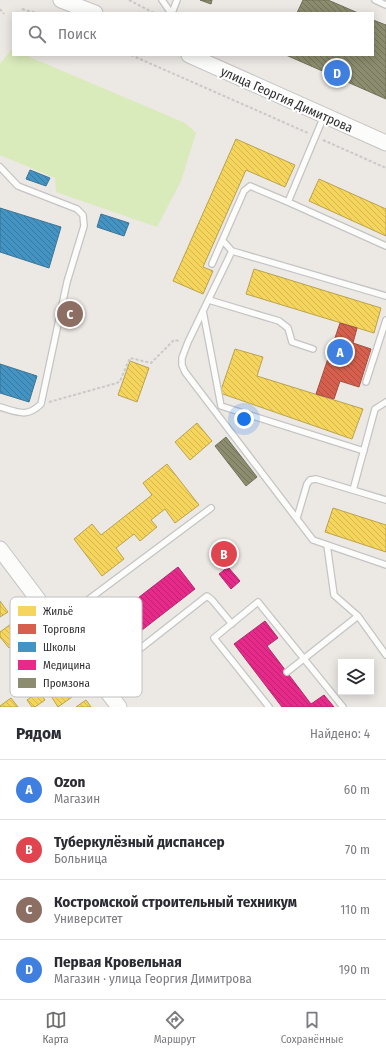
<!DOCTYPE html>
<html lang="ru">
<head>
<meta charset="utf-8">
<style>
	body { margin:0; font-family:"Fira Sans Condensed",sans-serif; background:#f2f2f3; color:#2b2b33 }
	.controls { position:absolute; right:12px; bottom:12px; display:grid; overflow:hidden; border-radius:0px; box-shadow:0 2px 10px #0003 }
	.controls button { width:36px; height:36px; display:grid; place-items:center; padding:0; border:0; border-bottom:1px solid #e1e1e2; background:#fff; color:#2b2b33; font:20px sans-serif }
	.you { position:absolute; left:244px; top:419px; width:14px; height:14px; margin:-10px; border:3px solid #fff; border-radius:50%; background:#1a73e8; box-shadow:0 0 0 6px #1a73e833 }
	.badge { display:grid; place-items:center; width:26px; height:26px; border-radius:50%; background:#706f6e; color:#fff; font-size:13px; font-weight:700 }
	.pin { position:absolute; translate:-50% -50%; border:2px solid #fff; box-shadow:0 1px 4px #0006 }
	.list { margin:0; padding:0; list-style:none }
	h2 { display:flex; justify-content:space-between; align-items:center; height:52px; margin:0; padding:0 16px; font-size:17px }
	h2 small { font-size:13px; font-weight:400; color:#7c7c81 }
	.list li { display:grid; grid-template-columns:26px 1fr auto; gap:12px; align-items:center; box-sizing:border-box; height:60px; padding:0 16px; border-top:1px solid #e1e1e2 }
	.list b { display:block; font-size:15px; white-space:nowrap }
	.list p { margin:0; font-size:13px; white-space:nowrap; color:#7c7c81 }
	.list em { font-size:13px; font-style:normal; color:#7c7c81 }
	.icon { flex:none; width:22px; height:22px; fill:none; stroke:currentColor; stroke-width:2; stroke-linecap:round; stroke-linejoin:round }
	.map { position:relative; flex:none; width:386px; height:707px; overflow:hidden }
	.search { position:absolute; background:#fff; box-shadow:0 2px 10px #0003; left:12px; right:12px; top:12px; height:44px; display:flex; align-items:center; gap:10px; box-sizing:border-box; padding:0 14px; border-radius:0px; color:#7c7c81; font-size:15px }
	.sheet { height:292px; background:#fff }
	nav { display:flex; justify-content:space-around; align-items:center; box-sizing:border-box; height:56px; border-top:1px solid #e1e1e2; background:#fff; font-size:11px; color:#7c7c81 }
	nav a { display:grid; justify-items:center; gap:2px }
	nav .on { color:#706f6e }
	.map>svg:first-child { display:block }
</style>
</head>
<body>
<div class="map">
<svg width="386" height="707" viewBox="0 0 386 707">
	<defs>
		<pattern id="homes-back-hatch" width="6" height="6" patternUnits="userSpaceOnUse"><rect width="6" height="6" fill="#f6d55c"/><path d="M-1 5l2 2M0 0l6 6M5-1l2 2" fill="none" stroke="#d3b750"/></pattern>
		<pattern id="shops-back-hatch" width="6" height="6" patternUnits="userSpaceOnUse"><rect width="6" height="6" fill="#d6604d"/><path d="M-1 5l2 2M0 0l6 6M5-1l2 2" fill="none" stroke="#ae5040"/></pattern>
		<pattern id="schools-back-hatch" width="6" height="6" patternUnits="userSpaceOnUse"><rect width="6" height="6" fill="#4393c3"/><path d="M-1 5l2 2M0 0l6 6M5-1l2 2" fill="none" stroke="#38789f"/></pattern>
		<pattern id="health-back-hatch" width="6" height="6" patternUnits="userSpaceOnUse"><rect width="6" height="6" fill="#e7298a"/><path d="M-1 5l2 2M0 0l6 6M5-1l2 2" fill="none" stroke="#bc2471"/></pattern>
		<pattern id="industry-back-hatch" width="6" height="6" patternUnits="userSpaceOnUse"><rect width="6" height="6" fill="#8c8c6e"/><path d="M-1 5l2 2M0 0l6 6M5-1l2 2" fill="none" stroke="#73735b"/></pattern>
	</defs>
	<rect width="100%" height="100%" fill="#ece8e4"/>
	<!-- pitch -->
	<path fill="#d9eabb" d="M12,49L13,55H25L185,123L196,133L181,181L157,227L56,192L55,178L0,155V64Z"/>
	<!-- homes -->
	<path fill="url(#homes-back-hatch)" stroke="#baa34e" d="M236,139L295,165L285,187L246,170L203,267L213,271L203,294L173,281Z
		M319,179L386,209V236L309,201Z
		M254,269L381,308L374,333L246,294Z
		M235,349L263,357L257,376L363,409L352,439L220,393Z
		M130,361L149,368L137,402L118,395Z
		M197,423L212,441L190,460L175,442Z
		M167,464L199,505L175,523L165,509L151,520L157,527L140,541L134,534L116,548L124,559L102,576L74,539L92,524L101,535L152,495L143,483Z
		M333,508L386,525V552L325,532Z
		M0,601L8,612L0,617Z
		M15,621L30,642L22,647L18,642L9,648L0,637V632Z
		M65,686L72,697L58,707L51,696Z
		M39,691L45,700L35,707H32L27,700Z
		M11,698L18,707H0V706Z
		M86,700L91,707H76Z"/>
	<!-- shops -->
	<path fill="url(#shops-back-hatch)" stroke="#a45144" d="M340,323L357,328L353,343L371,349L359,387L340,381L334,399L316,394Z"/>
	<!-- schools -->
	<path fill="url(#schools-back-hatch)" stroke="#3d7596" d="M30,170L50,178L46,186L26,179Z
		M0,208L61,227L49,268L0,252Z
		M101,214L129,223L124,236L97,227Z
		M0,364L37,376L29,402L0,393Z"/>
	<!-- health -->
	<path fill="url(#health-back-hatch)" stroke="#b02a6e" d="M178,567L195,589L133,637L116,615Z
		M228,567L240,581L231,589L219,574Z
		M265,621L278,638L267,646L311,704L324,695L334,707H282L234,644Z"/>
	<!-- industry -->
	<path fill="url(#industry-back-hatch)" stroke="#70705b" d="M200,0H212L211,4Z
		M303,0H328L358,13H297Z
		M373,20L386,25V99L286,55H373Z
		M226,437L257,477L246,486L215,446Z"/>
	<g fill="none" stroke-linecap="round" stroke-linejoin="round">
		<!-- lane casing -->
		<g stroke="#c5c4c5" stroke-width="8">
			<path id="lane" d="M162,0L171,13
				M375,0L386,5
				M172,13L177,0
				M0,167L18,186L77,209L83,215L84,226L67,282L41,404C27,418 17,412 0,407
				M288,202L386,246
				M223,241L232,251
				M212,264L244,191L250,186L288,202L324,116
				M386,296L232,251L188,342L182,358V365L185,372L313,540L386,565
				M209,300L279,321L288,328L292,342L313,349
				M203,311L221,406L364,451
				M366,382L386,320
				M353,490L375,409L386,402
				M297,518L307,484L310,480L316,479L386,500
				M327,545L334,595L358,616L386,655
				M57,623L211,508
				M287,672L358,616
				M99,681L207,596L212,600L232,624
				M269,707L214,638L258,602L343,707"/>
		</g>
		<!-- secondary casing -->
		<g stroke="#c5c4c5" stroke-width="17">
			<path id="secondary" d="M61,0L95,13
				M189,55L386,143
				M0,549L119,707"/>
		</g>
		<!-- path -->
		<path stroke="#c9c9c8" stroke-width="2" stroke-dasharray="3 2" stroke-linecap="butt" d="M129,0L154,13
			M0,9L4,14
			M22,9L36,13
			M131,55L308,133
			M323,140L386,168
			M49,402L117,383L120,381L130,358L151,363L174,340L180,341"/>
		<!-- lane -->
		<use href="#lane" stroke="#fcfcfb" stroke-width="5.5"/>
		<!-- secondary -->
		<use href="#secondary" stroke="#fcfcfb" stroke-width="15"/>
	</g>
	<g text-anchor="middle" stroke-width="4" stroke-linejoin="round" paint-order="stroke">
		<!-- street labels -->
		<g font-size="13" fill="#2e2e2e" stroke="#fff">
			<text transform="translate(287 99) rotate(24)" y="5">улица Георгия Димитрова</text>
		</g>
	</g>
	<!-- legend -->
	<rect x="10" y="597" width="132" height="100" rx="6" fill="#fff" stroke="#c0c0c0" stroke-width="1"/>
	<rect x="18" y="606" width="18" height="10" fill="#f6d55c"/>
	<rect x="18" y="624" width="18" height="10" fill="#d6604d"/>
	<rect x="18" y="642" width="18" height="10" fill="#4393c3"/>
	<rect x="18" y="660" width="18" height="10" fill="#e7298a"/>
	<rect x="18" y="678" width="18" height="10" fill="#8c8c6e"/>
	<g font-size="11" fill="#2e2e2e">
		<text x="43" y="615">Жильё</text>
		<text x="43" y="633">Торговля</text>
		<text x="43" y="651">Школы</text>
		<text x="43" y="669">Медицина</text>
		<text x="43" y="687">Промзона</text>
	</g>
</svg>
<div class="controls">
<button><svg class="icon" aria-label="layers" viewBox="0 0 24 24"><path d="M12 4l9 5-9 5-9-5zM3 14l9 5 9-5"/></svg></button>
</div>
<div class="you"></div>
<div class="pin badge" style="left:340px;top:352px;background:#3f7fe0">A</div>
<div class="pin badge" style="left:224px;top:554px;background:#e0444e">B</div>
<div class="pin badge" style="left:70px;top:314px;background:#8d6e63">C</div>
<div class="pin badge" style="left:337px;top:73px;background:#3f7fe0">D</div>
<div class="search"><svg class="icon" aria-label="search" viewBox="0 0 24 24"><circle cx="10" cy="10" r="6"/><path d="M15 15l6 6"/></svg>Поиск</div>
</div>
<section class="sheet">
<h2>Рядом<small>Найдено: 4</small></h2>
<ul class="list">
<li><span class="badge" style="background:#3f7fe0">A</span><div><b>Ozon</b><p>Магазин</p></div><em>60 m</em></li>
<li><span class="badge" style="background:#e0444e">B</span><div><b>Туберкулёзный диспансер</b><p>Больница</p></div><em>70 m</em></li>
<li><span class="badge" style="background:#8d6e63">C</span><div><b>Костромской строительный техникум</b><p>Университет</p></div><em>110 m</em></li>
<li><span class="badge" style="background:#3f7fe0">D</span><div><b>Первая Кровельная</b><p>Магазин · улица Георгия Димитрова</p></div><em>190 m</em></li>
</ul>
</section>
<nav>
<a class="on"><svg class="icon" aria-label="map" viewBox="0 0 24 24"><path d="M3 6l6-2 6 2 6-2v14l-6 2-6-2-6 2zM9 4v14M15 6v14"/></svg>Карта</a>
<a><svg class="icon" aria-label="directions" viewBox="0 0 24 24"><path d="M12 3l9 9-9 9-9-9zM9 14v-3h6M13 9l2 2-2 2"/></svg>Маршрут</a>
<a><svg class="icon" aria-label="saved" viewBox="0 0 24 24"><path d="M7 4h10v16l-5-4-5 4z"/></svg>Сохранённые</a>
</nav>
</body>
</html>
